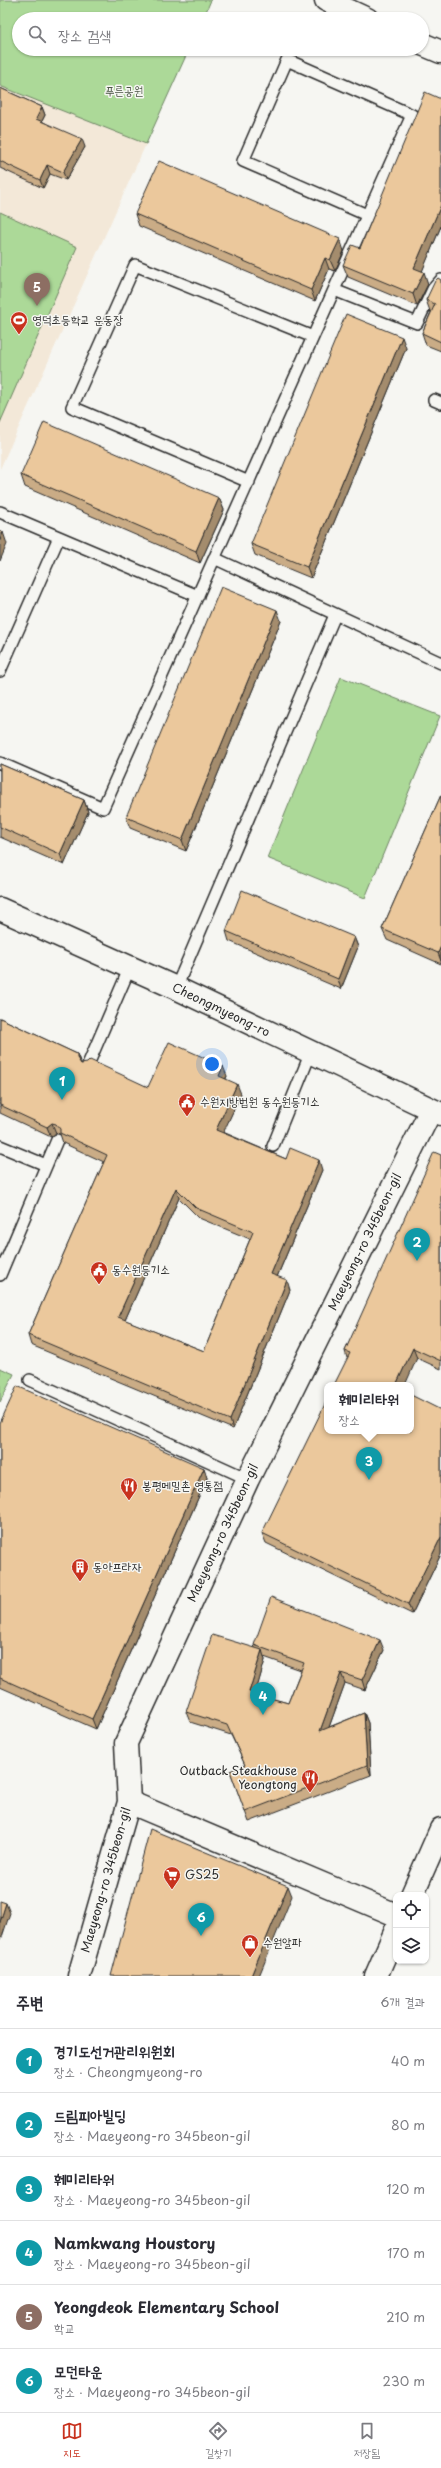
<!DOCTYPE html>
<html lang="ko">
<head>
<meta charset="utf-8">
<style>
	body { margin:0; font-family:"Playpen Sans","Poor Story",sans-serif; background:#f2f2f3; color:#2b2b33 }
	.controls { position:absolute; right:12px; bottom:12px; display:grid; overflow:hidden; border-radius:8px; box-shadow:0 1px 3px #0004 }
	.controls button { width:36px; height:36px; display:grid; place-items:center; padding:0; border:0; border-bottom:1px solid #e1e1e2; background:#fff; color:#2b2b33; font:20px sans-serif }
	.you { position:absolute; left:212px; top:1064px; width:14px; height:14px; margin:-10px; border:3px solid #fff; border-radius:50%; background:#1a73e8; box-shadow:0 0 0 6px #1a73e833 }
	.badge { display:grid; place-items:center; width:26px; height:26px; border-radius:50%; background:#c8321e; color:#fff; font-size:13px; font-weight:700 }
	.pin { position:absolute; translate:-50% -33px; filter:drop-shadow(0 1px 2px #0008) }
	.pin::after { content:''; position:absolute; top:21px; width:14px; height:12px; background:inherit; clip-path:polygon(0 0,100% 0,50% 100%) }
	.popup { position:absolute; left:324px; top:1382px; width:90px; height:52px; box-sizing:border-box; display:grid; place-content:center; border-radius:8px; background:#fff; filter:drop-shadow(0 1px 3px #0005); font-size:13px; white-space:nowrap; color:#7c7c81 }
	.popup b { font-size:15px; color:#2b2b33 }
	.popup::after { content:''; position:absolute; left:50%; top:100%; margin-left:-8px; border:8px solid transparent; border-top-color:#fff }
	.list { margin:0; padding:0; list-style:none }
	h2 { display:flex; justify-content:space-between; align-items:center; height:52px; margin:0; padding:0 16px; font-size:17px }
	h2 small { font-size:13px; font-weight:400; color:#7c7c81 }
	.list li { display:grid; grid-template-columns:26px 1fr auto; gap:12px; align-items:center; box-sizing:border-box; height:64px; padding:0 16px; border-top:1px solid #e1e1e2 }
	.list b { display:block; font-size:15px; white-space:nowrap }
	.list p { margin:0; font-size:13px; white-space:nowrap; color:#7c7c81 }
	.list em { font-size:13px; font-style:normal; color:#7c7c81 }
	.icon { flex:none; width:22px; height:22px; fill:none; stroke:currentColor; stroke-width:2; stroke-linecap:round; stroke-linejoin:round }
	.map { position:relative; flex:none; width:441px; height:1976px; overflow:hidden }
	.search { position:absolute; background:#fff; box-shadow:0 1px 3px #0004; left:12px; right:12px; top:12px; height:44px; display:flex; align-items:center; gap:10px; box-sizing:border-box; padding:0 14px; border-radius:22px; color:#7c7c81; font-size:15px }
	.sheet { height:436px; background:#fff }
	nav { display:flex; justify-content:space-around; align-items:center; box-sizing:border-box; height:56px; border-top:1px solid #e1e1e2; background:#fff; font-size:11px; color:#7c7c81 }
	nav a { display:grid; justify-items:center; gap:2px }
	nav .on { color:#c8321e }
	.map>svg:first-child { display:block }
</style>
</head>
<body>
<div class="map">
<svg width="441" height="1976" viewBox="0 0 441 1976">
	<rect width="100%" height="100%" fill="#f6f6f2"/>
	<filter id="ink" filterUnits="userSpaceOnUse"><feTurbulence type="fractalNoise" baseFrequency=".025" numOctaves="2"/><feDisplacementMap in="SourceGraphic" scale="8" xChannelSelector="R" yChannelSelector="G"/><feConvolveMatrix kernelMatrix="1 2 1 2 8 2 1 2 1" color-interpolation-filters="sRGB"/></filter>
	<g filter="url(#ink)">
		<!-- built -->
		<path fill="#f3e8d8" d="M0,86L146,144L0,469Z"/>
		<!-- green -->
		<path fill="#acd998" stroke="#6c8262" d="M0,0H211L203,19H19V49H189L146,144L0,86Z
			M0,212L77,247L0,423Z
			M341,677L440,716L365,898L267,858Z
			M0,1368L14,1374L0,1402Z"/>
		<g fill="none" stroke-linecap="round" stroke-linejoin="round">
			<!-- lane casing -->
			<g stroke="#2b2b2b" stroke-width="14">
				<path id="lane" d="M334,290L417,323L433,289L441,280
					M434,400L441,403
					M249,482L72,407L135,265L313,337
					M0,512L198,596
					M214,558L441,663
					M0,671L59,537
					M0,763L103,808L412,115L287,60L243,161L367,215
					M176,988L335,615
					M87,1067L130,967
					M0,1146L46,1165
					M273,1146L311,1052
					M0,1275L57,1140
					M30,1380L248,1479"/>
			</g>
			<!-- street casing -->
			<g stroke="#2b2b2b" stroke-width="25">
				<path id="street" d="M326,0L367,19
					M422,44L441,52
					M129,1802L396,1915
					M79,1976L129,1802L126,1743L248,1479L431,1110"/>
			</g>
			<!-- secondary casing -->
			<g stroke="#2b2b2b" stroke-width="25">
				<path id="secondary" d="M0,909L176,988L441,1114"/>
			</g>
			<!-- primary casing -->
			<g stroke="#2b2b2b" stroke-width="25">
				<path id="primary" d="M412,1895L441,1829
					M376,1976L396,1930"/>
			</g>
			<!-- lane -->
			<use href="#lane" stroke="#f6f6f2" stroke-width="11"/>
			<!-- street -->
			<use href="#street" stroke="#f6f6f2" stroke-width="22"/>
			<!-- secondary -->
			<use href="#secondary" stroke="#f6f6f2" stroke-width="22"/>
			<!-- primary -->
			<use href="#primary" stroke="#f6f6f2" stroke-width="22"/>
		</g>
		<!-- wall -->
		<path fill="#caac86" stroke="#2b2b2b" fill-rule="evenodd" d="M0,88L42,107L45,115L42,121L85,147L66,180L50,174L43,188L0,168Z
			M441,99V226L422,271L428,284L417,306L348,277L343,265L360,248Z
			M135,214L344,251L335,271L329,269L315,301L139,226Z
			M441,280V351L426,345L422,333L431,312L430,311L426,300Z
			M406,348L311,578L255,555L251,544Z
			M21,475L219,498L224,510L200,563L25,487Z
			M281,621L186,851L130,828L126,817Z
			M0,764L84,800L88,812L64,865L0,837Z
			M441,795V964L387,940L382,929Z
			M226,931L354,937L358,947L341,989L229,941Z
			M0,1018L77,1054L81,1064L148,1087L227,1076L226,1079L241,1094L223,1132L286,1159L322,1170L277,1277L290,1290L233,1429L31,1345L28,1335L104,1162L63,1143L60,1134L56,1133L51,1137L0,1113ZM179,1198L199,1218L250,1239L204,1351L125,1320Z
			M441,1155V1369L417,1358H347L345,1351Z
			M441,1410V1554L412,1614L266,1543L262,1533Z
			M0,1423L204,1468L207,1478L96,1729L0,1687Z
			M254,1645L384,1650L365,1690L345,1683L329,1727L364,1713L368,1723L371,1775L249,1822L230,1771L245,1765L231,1735L190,1722L186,1712L255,1648ZM264,1657L301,1670L288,1703L255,1694L265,1660Z"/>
		<!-- shaded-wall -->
		<path fill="#a48c6d" stroke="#2b2b2b" d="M42,107L45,115L39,127L36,119Z
			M82,139L85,147L66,180L63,172Z
			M47,165L50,174L43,188L40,180Z
			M441,205V226L419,279L414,268Z
			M340,239L344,251L335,271L330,260Z
			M325,258L329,269L315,301L311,290Z
			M424,272L428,284L417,306L413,294Z
			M402,337L406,348L311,578L307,567Z
			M219,498L224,510L200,563L196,551Z
			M3,532L7,544L0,561V540Z
			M277,610L281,621L186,851L182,840Z
			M84,800L88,812L64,865L60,854Z
			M354,937L358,947L341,989L338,979Z
			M441,946V961L438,953Z
			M77,1054L81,1064L77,1058Z
			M223,1066L227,1076L222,1086L219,1076Z
			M237,1084L241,1094L220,1140L216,1130Z
			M52,1123L56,1133L51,1137L47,1127Z
			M319,1160L322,1170L274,1284L271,1274Z
			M176,1188L179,1198L122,1327L118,1317Z
			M287,1280L290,1290L233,1429L230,1420Z
			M413,1348L417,1358L405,1385H396Z
			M204,1468L207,1478L96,1729L92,1719Z
			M441,1537V1554L412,1614L408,1604Z
			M380,1640L384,1650L365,1690L362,1680Z
			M262,1650L265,1660L253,1702L249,1692Z
			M341,1673L345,1683L324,1741L320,1731Z
			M364,1713L368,1723L371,1775L367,1765Z
			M288,1886L292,1896L259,1976H251Z
			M6,1903L10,1913L0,1943V1922Z"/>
		<!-- building -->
		<path fill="#ebc89c" stroke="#2b2b2b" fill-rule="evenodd" d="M0,88L42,107L36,119L82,139L63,172L47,165L40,180L0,161Z
			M425,92L441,99V205L414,268L424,272L413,294L343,265L352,245L360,248Z
			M159,161L340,239L330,260L325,258L311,290L135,214Z
			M438,278L441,280V342L422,333L435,304L426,300L435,281Z
			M346,314L402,337L307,567L251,544Z
			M44,422L219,498L196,551L21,475Z
			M0,531L3,532L0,540Z
			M221,587L277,610L182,840L126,817Z
			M0,764L84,800L60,854L0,827Z
			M441,795V946L438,953L382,929Z
			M242,890L354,937L338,979L226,931Z
			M0,1018L77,1054V1058L81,1064L87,1063L90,1060L148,1087L169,1042L223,1066L219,1076L237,1084L216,1130L286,1159L290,1148L319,1160L271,1274L287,1280L230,1420L28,1335L107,1155L60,1133V1129L56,1124L52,1123L47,1127L0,1105ZM176,1188L196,1208L253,1232L204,1351L118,1317Z
			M434,1152L441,1155V1361L413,1348L396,1385H334L350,1353L345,1351Z
			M17,1386L204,1468L92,1719L0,1678V1423Z
			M411,1395L441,1410V1537L408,1604L262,1533L327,1400V1431H411Z
			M271,1597L380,1640L362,1680L341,1673L320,1731L364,1713L367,1765L245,1812L230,1771L245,1765L227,1725L186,1712L212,1635L262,1650L249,1692L288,1703L304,1663L254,1645Z
			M150,1829L288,1886L251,1976H111Z
			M0,1901L6,1903L0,1922Z"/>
	</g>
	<!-- icons -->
	<defs>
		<g id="stadium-pin" transform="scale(0.9)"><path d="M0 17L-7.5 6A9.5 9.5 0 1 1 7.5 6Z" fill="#c8321e" stroke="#f6f6f2"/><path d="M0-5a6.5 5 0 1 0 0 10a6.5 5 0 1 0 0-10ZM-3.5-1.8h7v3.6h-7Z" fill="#fff"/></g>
		<g id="civic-pin" transform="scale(0.9)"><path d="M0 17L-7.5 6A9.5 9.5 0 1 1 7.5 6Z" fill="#c8321e" stroke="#f6f6f2"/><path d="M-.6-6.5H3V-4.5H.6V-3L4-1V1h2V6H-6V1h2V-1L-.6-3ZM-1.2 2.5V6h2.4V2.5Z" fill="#fff"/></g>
		<g id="restaurant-pin" transform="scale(0.9)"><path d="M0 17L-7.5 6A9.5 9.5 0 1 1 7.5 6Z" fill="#c8321e" stroke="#f6f6f2"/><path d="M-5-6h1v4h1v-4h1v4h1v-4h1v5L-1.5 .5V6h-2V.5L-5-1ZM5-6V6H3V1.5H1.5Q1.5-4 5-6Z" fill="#fff"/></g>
		<g id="building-pin" transform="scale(0.9)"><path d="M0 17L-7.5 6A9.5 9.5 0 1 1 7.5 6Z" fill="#c8321e" stroke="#f6f6f2"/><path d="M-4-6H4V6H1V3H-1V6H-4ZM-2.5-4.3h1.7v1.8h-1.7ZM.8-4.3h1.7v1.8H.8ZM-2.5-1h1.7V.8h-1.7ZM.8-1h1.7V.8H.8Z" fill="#fff"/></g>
		<g id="supermarket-pin" transform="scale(0.9)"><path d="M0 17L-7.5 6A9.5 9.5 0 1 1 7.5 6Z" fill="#c8321e" stroke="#f6f6f2"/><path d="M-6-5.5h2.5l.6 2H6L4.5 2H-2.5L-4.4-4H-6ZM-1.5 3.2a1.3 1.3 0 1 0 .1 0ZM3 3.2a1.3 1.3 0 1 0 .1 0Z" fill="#fff"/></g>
		<g id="shop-pin" transform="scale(0.9)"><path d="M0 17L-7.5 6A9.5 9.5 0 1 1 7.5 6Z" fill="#c8321e" stroke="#f6f6f2"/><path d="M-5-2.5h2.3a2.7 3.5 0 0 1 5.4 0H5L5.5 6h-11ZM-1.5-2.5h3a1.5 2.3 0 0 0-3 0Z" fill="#fff"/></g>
	</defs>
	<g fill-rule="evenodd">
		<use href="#stadium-pin" x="19" y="320"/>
		<use href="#civic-pin" x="187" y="1102"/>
		<use href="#civic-pin" x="99" y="1270"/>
		<use href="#restaurant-pin" x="129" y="1486"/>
		<use href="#building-pin" x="80" y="1567"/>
		<use href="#restaurant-pin" x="310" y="1778"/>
		<use href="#supermarket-pin" x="172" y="1875"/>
		<use href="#shop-pin" x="250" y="1943"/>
	</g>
	<g text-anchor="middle" stroke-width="3" stroke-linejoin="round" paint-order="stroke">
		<!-- park labels -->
		<g font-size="12" fill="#4b5646" stroke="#f6f6f2">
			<text x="124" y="95">푸른공원</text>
		</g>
		<!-- poi labels -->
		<g font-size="12" fill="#2b2b2b" stroke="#f6f6f2" text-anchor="start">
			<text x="32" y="324">영덕초등학교 운동장</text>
			<text x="200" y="1106">수원지방법원 동수원등기소</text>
			<text x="112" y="1274">동수원등기소</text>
			<text x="142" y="1490">봉평메밀촌 영통점</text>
			<text x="93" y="1571">동아프라자</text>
			<text x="297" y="1775" text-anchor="end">Outback Steakhouse<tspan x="297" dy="14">Yeongtong</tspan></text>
			<text x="185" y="1879">GS25</text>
			<text x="263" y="1947">수원알파</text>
		</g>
		<!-- street labels -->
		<g font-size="12" fill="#2b2b2b" stroke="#f6f6f2">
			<text transform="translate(221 1010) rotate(26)" y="4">Cheongmyeong-ro</text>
			<text transform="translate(365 1242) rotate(-64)" y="4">Maeyeong-ro 345beon-gil</text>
			<text transform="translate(223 1533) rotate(-65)" y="4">Maeyeong-ro 345beon-gil</text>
			<text transform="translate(106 1880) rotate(-74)" y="4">Maeyeong-ro 345beon-gil</text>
		</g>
	</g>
</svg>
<div class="controls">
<button><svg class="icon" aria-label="locate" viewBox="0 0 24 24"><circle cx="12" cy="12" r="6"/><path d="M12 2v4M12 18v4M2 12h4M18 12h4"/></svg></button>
<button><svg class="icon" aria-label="layers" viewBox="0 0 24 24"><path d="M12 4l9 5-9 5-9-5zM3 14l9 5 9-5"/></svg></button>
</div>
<div class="you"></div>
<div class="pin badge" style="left:62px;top:1100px;background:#0f9aa8">1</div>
<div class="pin badge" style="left:417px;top:1261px;background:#0f9aa8">2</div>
<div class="pin badge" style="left:369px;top:1480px;background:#0f9aa8">3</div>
<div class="popup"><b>훼미리타워</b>장소</div>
<div class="pin badge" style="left:263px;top:1715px;background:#0f9aa8">4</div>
<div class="pin badge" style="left:37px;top:306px;background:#8d6e63">5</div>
<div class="pin badge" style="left:201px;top:1936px;background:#0f9aa8">6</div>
<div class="search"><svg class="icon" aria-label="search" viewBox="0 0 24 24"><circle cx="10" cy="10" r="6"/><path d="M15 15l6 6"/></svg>장소 검색</div>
</div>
<section class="sheet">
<h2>주변<small>6개 결과</small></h2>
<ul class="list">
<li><span class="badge" style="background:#0f9aa8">1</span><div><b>경기도선거관리위원회</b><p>장소 · Cheongmyeong-ro</p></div><em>40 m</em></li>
<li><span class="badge" style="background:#0f9aa8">2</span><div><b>드림피아빌딩</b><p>장소 · Maeyeong-ro 345beon-gil</p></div><em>80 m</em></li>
<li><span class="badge" style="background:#0f9aa8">3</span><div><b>훼미리타워</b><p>장소 · Maeyeong-ro 345beon-gil</p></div><em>120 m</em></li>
<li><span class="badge" style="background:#0f9aa8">4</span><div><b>Namkwang Houstory</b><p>장소 · Maeyeong-ro 345beon-gil</p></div><em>170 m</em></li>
<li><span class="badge" style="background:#8d6e63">5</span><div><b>Yeongdeok Elementary School</b><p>학교</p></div><em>210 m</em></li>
<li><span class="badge" style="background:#0f9aa8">6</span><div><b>모던타운</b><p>장소 · Maeyeong-ro 345beon-gil</p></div><em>230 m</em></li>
</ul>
</section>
<nav>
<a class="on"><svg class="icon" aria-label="map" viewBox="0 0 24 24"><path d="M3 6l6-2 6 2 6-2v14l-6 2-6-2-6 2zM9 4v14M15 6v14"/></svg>지도</a>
<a><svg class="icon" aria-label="directions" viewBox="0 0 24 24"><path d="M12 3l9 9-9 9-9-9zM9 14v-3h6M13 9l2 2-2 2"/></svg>길찾기</a>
<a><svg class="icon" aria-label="saved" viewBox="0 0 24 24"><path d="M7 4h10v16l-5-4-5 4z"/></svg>저장됨</a>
</nav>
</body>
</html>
